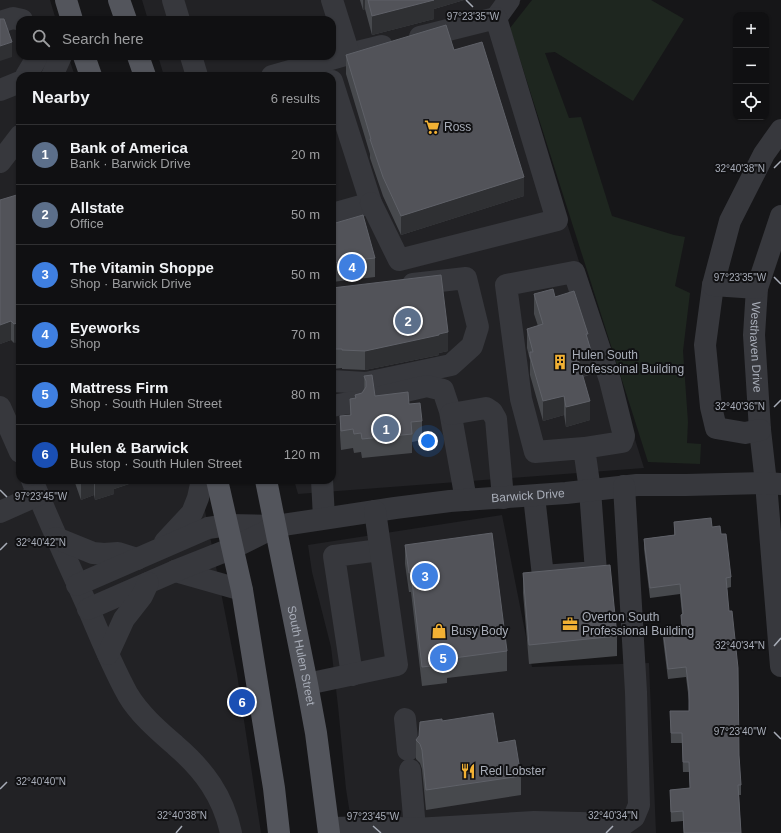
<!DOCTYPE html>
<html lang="en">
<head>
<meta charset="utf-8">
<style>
	body { margin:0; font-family:Helvetica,sans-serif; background:#19191b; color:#f1f3f6 }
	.controls { position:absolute; right:12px; top:12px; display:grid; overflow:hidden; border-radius:8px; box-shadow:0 1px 3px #0004 }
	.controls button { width:36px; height:36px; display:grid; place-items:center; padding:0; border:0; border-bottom:1px solid #303032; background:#101012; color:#f1f3f6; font:20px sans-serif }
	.you { position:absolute; left:428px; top:441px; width:14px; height:14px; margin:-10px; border:3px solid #fff; border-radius:50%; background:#1a73e8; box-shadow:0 0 0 6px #1a73e833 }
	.badge { display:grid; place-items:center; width:26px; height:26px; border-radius:50%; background:#7c3aed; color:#fff; font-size:13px; font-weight:700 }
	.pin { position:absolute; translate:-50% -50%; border:2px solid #fff; box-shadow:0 1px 4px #0006 }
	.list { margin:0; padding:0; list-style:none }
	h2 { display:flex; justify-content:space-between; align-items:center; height:52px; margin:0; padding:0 16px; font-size:17px }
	h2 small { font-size:13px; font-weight:400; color:#9c9d9f }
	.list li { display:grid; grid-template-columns:26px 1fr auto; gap:12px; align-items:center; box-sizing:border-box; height:60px; padding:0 16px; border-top:1px solid #303032 }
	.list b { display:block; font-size:15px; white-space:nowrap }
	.list p { margin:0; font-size:13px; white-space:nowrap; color:#9c9d9f }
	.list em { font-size:13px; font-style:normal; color:#9c9d9f }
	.icon { flex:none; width:22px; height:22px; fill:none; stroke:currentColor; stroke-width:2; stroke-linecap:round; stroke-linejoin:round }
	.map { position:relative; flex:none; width:781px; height:833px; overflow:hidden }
	.search { position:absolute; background:#101012; box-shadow:0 1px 3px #0004; left:16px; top:16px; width:320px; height:44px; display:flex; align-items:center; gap:10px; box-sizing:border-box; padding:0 14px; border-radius:12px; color:#9c9d9f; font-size:15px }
	.panel { position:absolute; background:#101012; box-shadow:0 1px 3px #0004; left:16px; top:72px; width:320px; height:412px; border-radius:12px }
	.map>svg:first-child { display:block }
</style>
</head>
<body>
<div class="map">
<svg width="781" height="833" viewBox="0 0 781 833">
	<rect width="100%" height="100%" fill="#161618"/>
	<!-- built -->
	<path fill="#222225" d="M0,0H50L56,20H20V56H68L75,76H20V480H199L237,674L261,833H0Z
		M142,0H521L504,23L644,468L298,494L294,480H332V76H164L158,56H332V20H148Z
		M502,515L532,667L649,663L656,833H353L346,789L338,706L331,647L312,572L308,545Z"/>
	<!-- green -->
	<path fill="#1e261f" d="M532,0H651L684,19L633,101L555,52L545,53L569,118L581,117L612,216L674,235L685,237L675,286L690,293L683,351L688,422L687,443L701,444L700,464L648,462L510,28Z"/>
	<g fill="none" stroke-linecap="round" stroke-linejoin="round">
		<!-- minor -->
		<g stroke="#37383d" stroke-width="22">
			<path d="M173,0L179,20"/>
			<path d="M496,18L509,0"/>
			<path d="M0,22L13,18L22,20"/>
			<path d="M349,54L382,46"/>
			<path d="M191,56L197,76"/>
			<path d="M26,76L38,56"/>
			<path d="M52,76L61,56"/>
			<path d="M272,76L349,54L332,0"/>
			<path d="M332,81L371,203L332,214"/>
			<path d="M0,90L20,82"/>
			<path d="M0,162L20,136"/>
			<path d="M371,203L399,260L557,220L496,18L420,37"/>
			<path id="s1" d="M781,216L757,288L754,335L760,430L766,483L781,666"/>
			<path d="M713,285L705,345L711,407L716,428L745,433L760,430"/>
			<path d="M757,288L713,285L730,221L764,154L781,130"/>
			<path d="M332,381L366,383L451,365L472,346L478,327L466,278L413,284"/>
			<path d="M384,396L427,386L443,390L450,411L466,500"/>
			<path d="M332,406L354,402"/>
			<path d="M0,407L20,452"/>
			<path d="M451,414L486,408L492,412L496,419L503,498"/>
			<path d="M32,480C50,524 70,567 89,610C101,639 113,668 128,695C140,715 159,731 176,746C204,770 223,796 231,833"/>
			<path d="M322,480L324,518"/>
			<path d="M534,496L543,576L596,572L590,490L584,448L535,452L521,399L506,285L574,272L610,380L624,436L622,442L584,448"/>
			<path d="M0,512L38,495"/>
			<path d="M56,538L93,553L104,554L118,553L137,559"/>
			<path d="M165,542L192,513L198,498L202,480"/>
			<path d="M175,571L242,590"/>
			<path id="s2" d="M77,585L208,528L228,525L276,526L395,508L450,501L566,493L637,485H686L766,483L781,484"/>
			<path d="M88,609L175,571L233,548L275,527"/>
			<path d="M108,654L124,619L142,596L148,583"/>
			<path d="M352,675L334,556L380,550"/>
			<path d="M307,684L397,665L375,511"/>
			<path d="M405,719L408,750"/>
			<path d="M410,770L415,829"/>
			<path d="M329,828L383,827L415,829L534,822L624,824L634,817L639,805L636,692L624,486"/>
		</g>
		<!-- major -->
		<g stroke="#53555c" stroke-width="22">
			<path d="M66,0L72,20"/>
			<path d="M119,0L126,20"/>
			<path d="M84,56L91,76"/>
			<path d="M138,56L145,76"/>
			<path d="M217,480L242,590L274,788L279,833"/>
			<path id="s3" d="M266,480L307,684L316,733L329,833"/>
		</g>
	</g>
	<!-- wall -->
	<path fill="#47494d" d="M360,0H464L434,9V19L372,35L365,9L363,10Z
		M454,50L524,196L401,235L383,196L370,158V154L346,74V55Z
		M20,194L14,343L11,340L0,344Z
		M332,224L375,258V277L332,282Z
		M332,288L448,351L439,353V355L365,370L342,369V368L332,369Z
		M534,294L555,297L588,340L592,374L583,377L590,420L566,427L564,415L543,421L530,375V360L527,348V329L538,326L534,314Z
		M364,376L375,396L409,404L422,421V440L412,442V453L362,458L361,452L354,453L353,448L341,450L340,435V416L350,415V399H355V395L362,393L364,389Z
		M74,480H129V484L114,489V494L95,500L94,495L81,500Z
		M674,522L712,527L721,534L731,577V587L727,588L741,785V795H739L741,833H684L683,821L671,822L670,790L690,788L689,772H683L682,743H671L670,711H689V701L686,677L668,679L663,639V629L681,627V615L682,614L680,594L650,598L644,549V539L674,535Z
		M405,545L507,651V671L447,678V683L422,686L411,592H409L405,564Z
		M523,573L617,636V656L529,664L523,593Z
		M442,721L498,743L521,776V795L426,810L422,769L420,763L416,759V740Z"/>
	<!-- shaded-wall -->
	<path fill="#2f3033" d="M363,0H365V9L363,10Z
		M431,0H464L434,9V19L372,35V16Z
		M12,42V57L0,61V46Z
		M524,177V196L401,235V216Z
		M11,321V340L0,344V325Z
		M20,322V342L14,343V324Z
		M448,332V351L439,353V355L365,370V351Z
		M592,354V374L578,378V359Z
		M564,396V415L543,421V401Z
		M590,401V420L566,427V407Z
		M83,480H94V495L81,500V481Z
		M97,480H129V484L114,489V494L95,500V481Z"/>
	<!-- building -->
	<path fill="#525359" stroke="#5f6168" d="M368,0H434L372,16Z
		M0,19H4L12,42L0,46Z
		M446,25L454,50L482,42L524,177L401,216L383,177L370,139H371L346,55Z
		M20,194V322L14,324L11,321L0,325V200Z
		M363,215L375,258L332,263V224Z
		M441,275L448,332L439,334V335L365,351L342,350V349H332V288Z
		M553,289L555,297L574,291L588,334H586L592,354L578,359L590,401L566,407L564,396L543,401L530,356V352H533L527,329L543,324L534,294Z
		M372,375L375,396L408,392L409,404L420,403L422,421L411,422L412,434L362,439L361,433L354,434L353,429L341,431L340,416L351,415L350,399L356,398L355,395L362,393L366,387V381L364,376Z
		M711,518L712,527L720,526L721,534H726L731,577L726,578L729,611H732L738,668L739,755L741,785H738L741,833H684L683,811L671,812L670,790L690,788L689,762H683L682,733H671L670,711H689V691L686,667L668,669L663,629L682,627L681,615L683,614L680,584L650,588L644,539L675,535L674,522Z
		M492,533L507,651L446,659L447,664L422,667L411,573H409L405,545Z
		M610,565L617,636L529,645L523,573Z
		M493,713L498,743L515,740L521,776L426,790L422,750L420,744L416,740L419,736L420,722L442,719V721Z"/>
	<!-- ticks -->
	<path fill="none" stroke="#a8adb8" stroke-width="1.5" d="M466,0L473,7M774,168L781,161M774,277L781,284M774,407L781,400M0,490L7,497M0,550L7,543M774,646L781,638M774,732L781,739M0,789L7,782M373,826L381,833M176,833L182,826M606,833L613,826"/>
	<!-- icons -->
	<defs>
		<g id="supermarket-bare" transform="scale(1.2)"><path d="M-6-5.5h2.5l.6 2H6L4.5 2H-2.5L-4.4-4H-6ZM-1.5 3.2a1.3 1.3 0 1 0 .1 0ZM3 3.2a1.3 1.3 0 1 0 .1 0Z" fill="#f2b134" stroke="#111113" stroke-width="2.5" paint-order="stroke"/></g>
		<g id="building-bare" transform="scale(1.2)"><path d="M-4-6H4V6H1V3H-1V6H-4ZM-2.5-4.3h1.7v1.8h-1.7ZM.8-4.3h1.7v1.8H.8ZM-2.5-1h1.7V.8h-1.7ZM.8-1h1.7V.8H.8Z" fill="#f2b134" stroke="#111113" stroke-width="2.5" paint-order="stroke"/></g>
		<g id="office-bare" transform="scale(1.2)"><path d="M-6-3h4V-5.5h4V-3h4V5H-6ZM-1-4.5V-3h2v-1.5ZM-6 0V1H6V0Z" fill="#f2b134" stroke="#111113" stroke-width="2.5" paint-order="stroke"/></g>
		<g id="shop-bare" transform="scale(1.2)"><path d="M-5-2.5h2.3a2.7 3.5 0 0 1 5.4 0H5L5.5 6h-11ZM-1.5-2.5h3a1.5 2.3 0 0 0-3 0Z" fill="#f2b134" stroke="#111113" stroke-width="2.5" paint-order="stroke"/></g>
		<g id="restaurant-bare" transform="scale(1.2)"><path d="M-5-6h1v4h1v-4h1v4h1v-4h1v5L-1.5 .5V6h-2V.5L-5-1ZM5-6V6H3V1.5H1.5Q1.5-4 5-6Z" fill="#f2b134" stroke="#111113" stroke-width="2.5" paint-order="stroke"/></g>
	</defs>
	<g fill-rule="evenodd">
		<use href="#supermarket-bare" x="432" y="127"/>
		<use href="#building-bare" x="560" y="362"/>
		<use href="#office-bare" x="570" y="624"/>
		<use href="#shop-bare" x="439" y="631"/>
		<use href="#restaurant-bare" x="468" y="771"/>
	</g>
	<g text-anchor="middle" stroke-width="4" stroke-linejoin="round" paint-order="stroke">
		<!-- poi labels -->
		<g font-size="12" fill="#a8adb8" stroke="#111113" text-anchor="start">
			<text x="444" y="131">Ross</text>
			<text x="572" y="359">Hulen South<tspan x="572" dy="14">Professoinal Building</tspan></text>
			<text x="582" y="621">Overton South<tspan x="582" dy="14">Professional Building</tspan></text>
			<text x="451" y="635">Busy Body</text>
			<text x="480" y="775">Red Lobster</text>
		</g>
		<!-- street labels -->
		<g font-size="12" fill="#a8adb8" stroke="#111113">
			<text dy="4" stroke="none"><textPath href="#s1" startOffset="135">Westhaven Drive</textPath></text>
			<text dy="4" stroke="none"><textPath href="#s2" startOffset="465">Barwick Drive</textPath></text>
			<text dy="4" stroke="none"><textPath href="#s3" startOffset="179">South Hulen Street</textPath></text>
		</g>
	</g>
	<g font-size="10" text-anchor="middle" fill="#a8adb8" stroke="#111113" stroke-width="4" stroke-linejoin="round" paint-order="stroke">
		<text x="473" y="20">97°23'35"W</text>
		<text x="740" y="172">32°40'38"N</text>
		<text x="740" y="281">97°23'35"W</text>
		<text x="740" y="410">32°40'36"N</text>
		<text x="41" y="500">97°23'45"W</text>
		<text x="41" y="546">32°40'42"N</text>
		<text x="740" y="649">32°40'34"N</text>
		<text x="740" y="735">97°23'40"W</text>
		<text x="41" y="785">32°40'40"N</text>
		<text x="182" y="819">32°40'38"N</text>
		<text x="613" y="819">32°40'34"N</text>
		<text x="373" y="820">97°23'45"W</text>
	</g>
</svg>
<div class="controls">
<button>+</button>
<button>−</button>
<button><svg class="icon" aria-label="locate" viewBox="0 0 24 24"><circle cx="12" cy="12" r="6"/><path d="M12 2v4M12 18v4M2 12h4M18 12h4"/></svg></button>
</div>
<div class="you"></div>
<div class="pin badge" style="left:386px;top:429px;background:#5c6f8a">1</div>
<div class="pin badge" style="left:408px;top:321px;background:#5c6f8a">2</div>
<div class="pin badge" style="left:425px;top:576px;background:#3f7fe0">3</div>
<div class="pin badge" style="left:352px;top:267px;background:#3f7fe0">4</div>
<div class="pin badge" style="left:443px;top:658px;background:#3f7fe0">5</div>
<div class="pin badge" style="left:242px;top:702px;background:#1a4fb4">6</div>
<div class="search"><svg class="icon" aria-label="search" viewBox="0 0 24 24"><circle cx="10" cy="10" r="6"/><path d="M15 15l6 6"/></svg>Search here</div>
<section class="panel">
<h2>Nearby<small>6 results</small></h2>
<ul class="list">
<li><span class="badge" style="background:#5c6f8a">1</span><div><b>Bank of America</b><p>Bank · Barwick Drive</p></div><em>20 m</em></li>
<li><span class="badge" style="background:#5c6f8a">2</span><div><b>Allstate</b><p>Office</p></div><em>50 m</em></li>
<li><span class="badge" style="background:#3f7fe0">3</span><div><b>The Vitamin Shoppe</b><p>Shop · Barwick Drive</p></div><em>50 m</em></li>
<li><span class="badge" style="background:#3f7fe0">4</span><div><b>Eyeworks</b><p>Shop</p></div><em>70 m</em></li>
<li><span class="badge" style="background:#3f7fe0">5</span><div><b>Mattress Firm</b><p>Shop · South Hulen Street</p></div><em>80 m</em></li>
<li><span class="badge" style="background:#1a4fb4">6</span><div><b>Hulen &amp; Barwick</b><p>Bus stop · South Hulen Street</p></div><em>120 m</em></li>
</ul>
</section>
</div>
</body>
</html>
